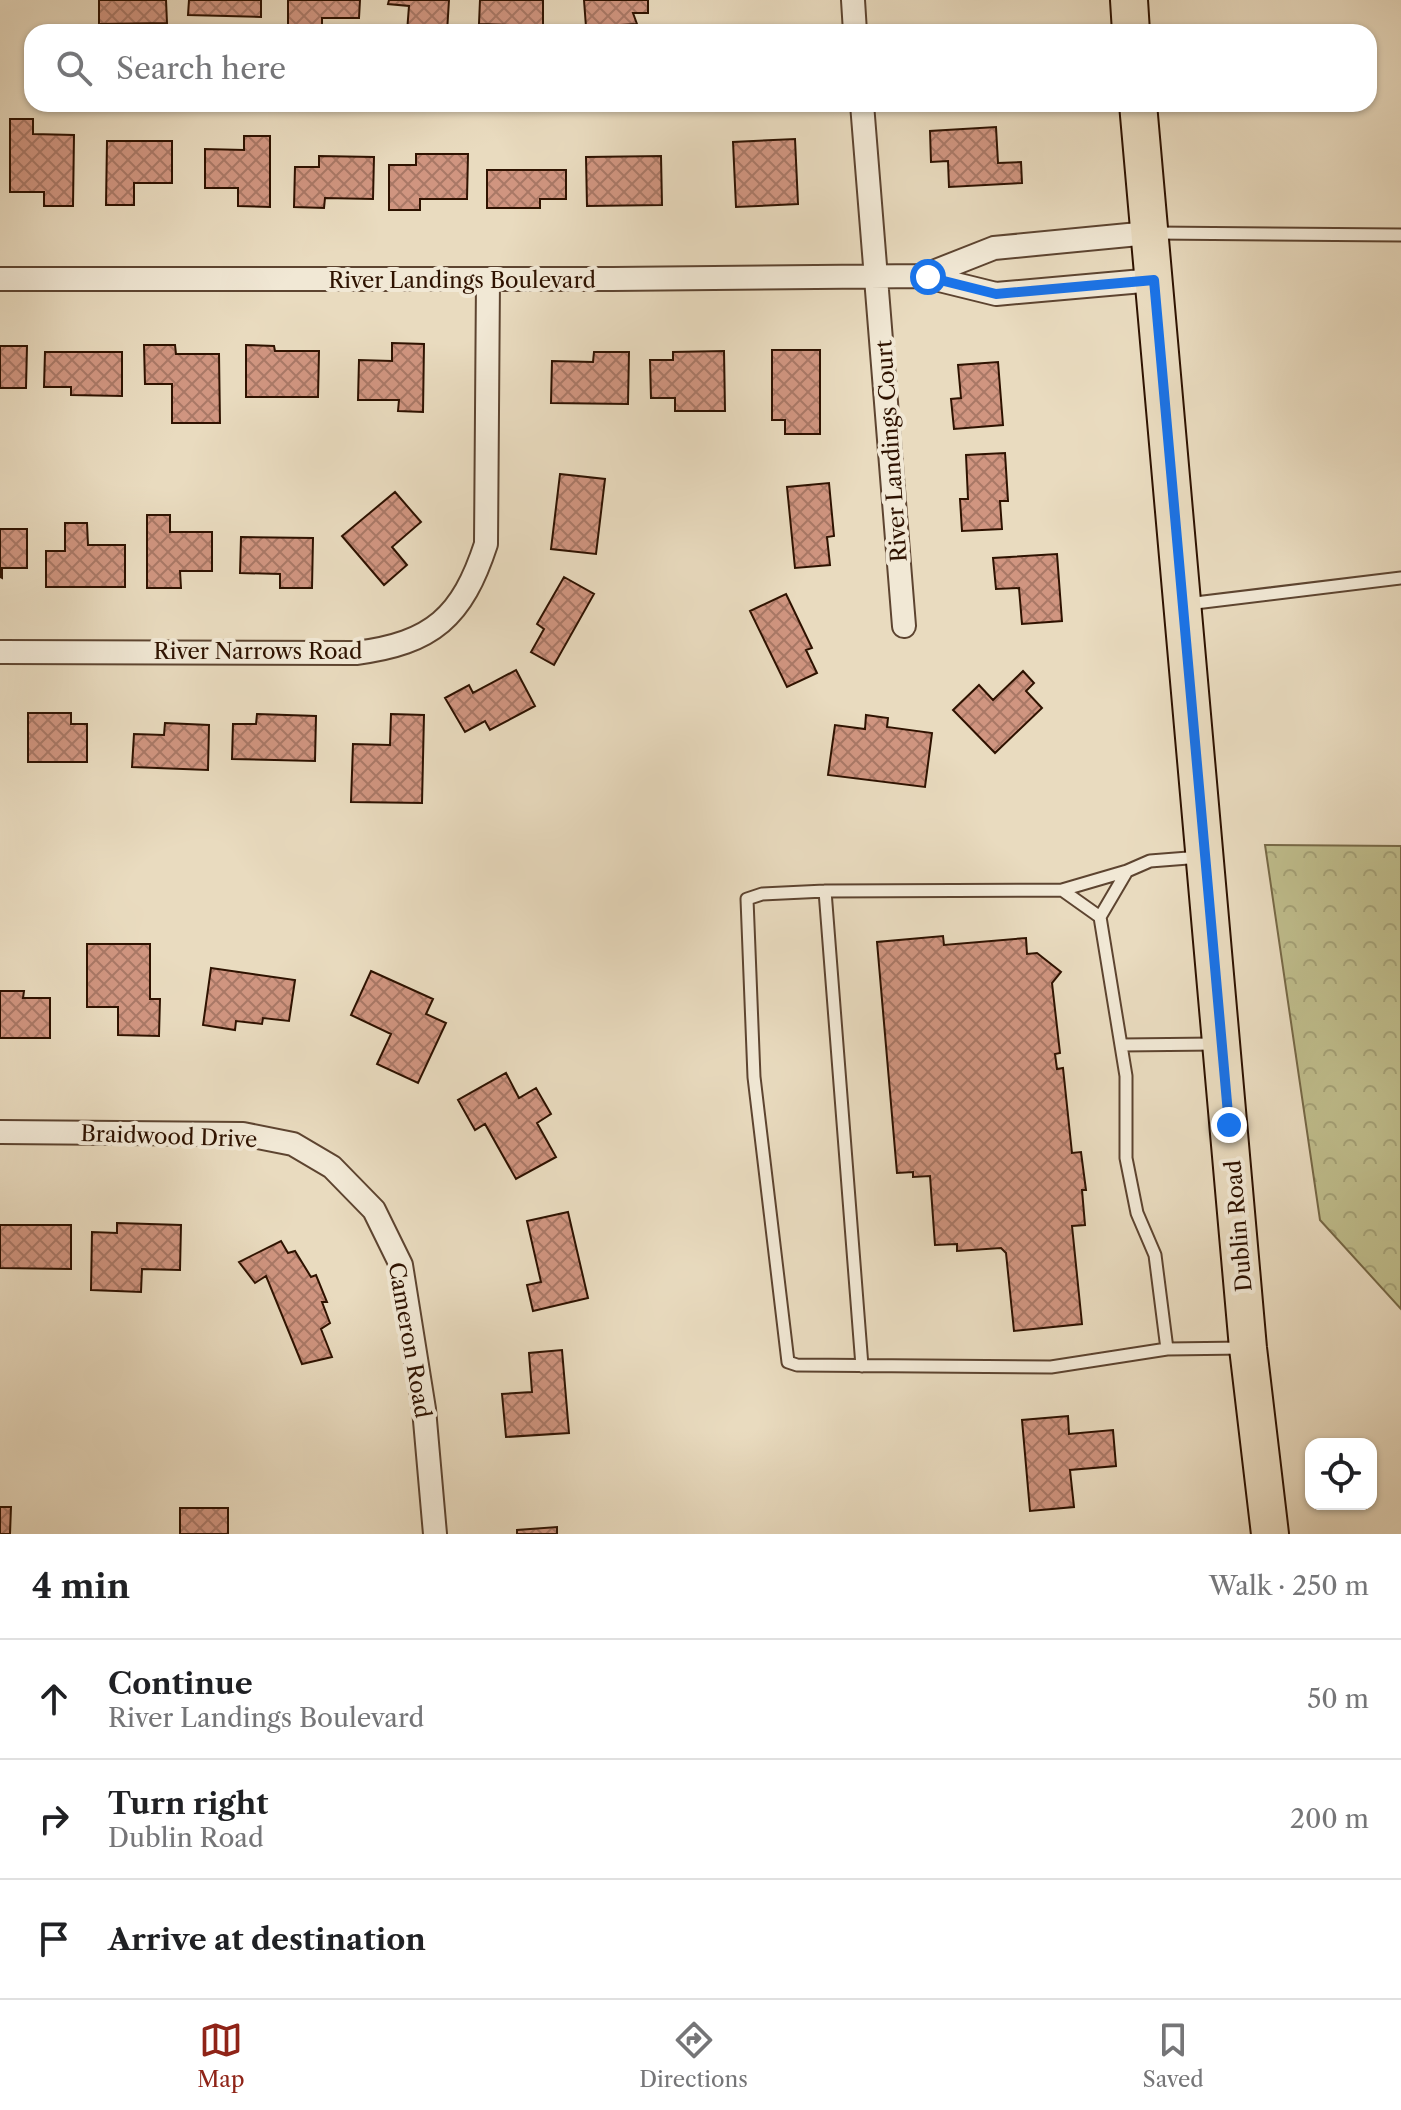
<!DOCTYPE html>
<html lang="en">
<head>
<meta charset="utf-8">
<style>
	body { margin:0; font-family:"Libre Caslon Text",serif; background:#f6f6f6; color:#202124 }
	.controls { position:absolute; right:24px; bottom:24px; display:grid; overflow:hidden; border-radius:16px; box-shadow:0 2px 6px #0004 }
	.controls button { width:72px; height:72px; display:grid; place-items:center; padding:0; border:0; border-bottom:2px solid #e0e0e0; background:#fff; color:#202124; font:40px sans-serif }
	.stop { position:absolute; width:24px; height:24px; margin:-18px; border:6px solid #1a73e8; border-radius:50%; background:#fff }
	.stop.end { background:#1a73e8; border-color:#fff; box-shadow:0 2px 8px #0008 }
	.list { margin:0; padding:0; list-style:none }
	h2 { display:flex; justify-content:space-between; align-items:center; height:104px; margin:0; padding:0 32px; font-size:34px }
	h2 small { font-size:26px; font-weight:400; color:#757577 }
	.list li { display:grid; grid-template-columns:52px 1fr auto; gap:24px; align-items:center; box-sizing:border-box; height:120px; padding:0 32px; border-top:2px solid #e0e0e0 }
	.list b { display:block; font-size:30px; white-space:nowrap }
	.list p { margin:0; font-size:26px; white-space:nowrap; color:#757577 }
	.list em { font-size:26px; font-style:normal; color:#757577 }
	.icon { flex:none; width:44px; height:44px; fill:none; stroke:currentColor; stroke-width:2; stroke-linecap:round; stroke-linejoin:round }
	.map { position:relative; flex:none; width:1401px; height:1534px; overflow:hidden }
	.search { position:absolute; background:#fff; box-shadow:0 2px 6px #0004; left:24px; right:24px; top:24px; height:88px; display:flex; align-items:center; gap:20px; box-sizing:border-box; padding:0 28px; border-radius:24px; color:#757577; font-size:30px }
	.sheet { height:464px; background:#fff }
	nav { display:flex; justify-content:space-around; align-items:center; box-sizing:border-box; height:112px; border-top:2px solid #e0e0e0; background:#fff; font-size:22px; color:#757577 }
	nav a { display:grid; justify-items:center; gap:4px }
	nav .on { color:#8f2418 }
	.map>svg:first-child { display:block }
</style>
</head>
<body>
<div class="map">
<svg width="1401" height="1534" viewBox="0 0 1401 1534">
	<defs>
		<pattern id="forest-crowns" width="20" height="18" patternUnits="userSpaceOnUse" patternTransform="scale(2)"><rect width="20" height="18" fill="#bfbd8c"/><path d="M2 6a3 3 0 1 1 6 0M12 15a3 3 0 1 1 6 0" fill="none" stroke="#a4a177"/></pattern>
		<pattern id="building-cross-hatch" width="8" height="8" patternUnits="userSpaceOnUse" patternTransform="scale(2)"><rect width="8" height="8" fill="#d09580"/><path d="M0 0l8 8M0 8l8-8" fill="none" stroke="#a97866"/></pattern>
	</defs>
	<rect width="100%" height="100%" fill="#e9dbbf"/>
	<filter id="stains"><feTurbulence type="fractalNoise" baseFrequency=".0025" numOctaves="4"/><feColorMatrix values="0 0 0 0 .2 0 0 0 0 .09 0 0 0 0 .02 0 0 0 .5 -.17"/></filter>
	<radialGradient id="worn" r=".72"><stop offset=".6" stop-color="#630" stop-opacity="0"/><stop offset="1" stop-color="#630" stop-opacity=".3"/></radialGradient>
	<!-- forest -->
	<path fill="url(#forest-crowns)" stroke="#766846" stroke-width="2" d="M1265,845L1401,846V1309L1320,1220Z"/>
	<!-- building -->
	<path fill="url(#building-cross-hatch)" stroke="#2e1200" stroke-width="2" d="M99,0H166L167,23L99,24Z
		M189,0H261V17L188,15Z
		M288,0H360L359,18H322V32H288Z
		M389,0H449L447,32H407L409,6L388,4Z
		M480,0H543V26L479,24Z
		M584,0H648V13H633L637,24L586,27Z
		M783,28V32H744V30Z
		M749,104H798V106L749,109Z
		M10,119H33V134L74,135L73,206H44V192H10Z
		M996,127L998,163L1021,162L1022,183L949,187L948,161L931,162L930,131Z
		M244,136H270V207L238,206V188H205V149L244,150Z
		M795,139L798,204L736,207L733,142Z
		M107,141H172V183H134V205H106Z
		M416,154H468L467,199H420V210H389V165H416Z
		M319,156L374,157L373,199L325,198L324,208L294,207L295,167H319Z
		M661,156L662,205L587,206L586,157Z
		M487,170H566V199H540V208H487Z
		M392,343L424,344L423,412L398,411L399,400H358L359,360L392,361Z
		M144,345H175L176,354H219L220,423H172V384H145Z
		M246,345L274,346L275,351H319L318,397H246Z
		M0,346H27L26,388H0Z
		M772,350H820V434H785V420H772Z
		M724,351L725,411H675V398H651L650,360H673V352Z
		M45,352H122V396L71,395V387H44Z
		M594,352H629L628,404L551,403L552,361L593,362Z
		M998,362L1003,425L954,429L951,399L961,398L958,365Z
		M1005,453L1008,501H1000L1002,529L962,531L960,499H968L966,455Z
		M560,474L605,479L596,554L551,549Z
		M829,483L834,536L827,537L830,565L795,568L787,487Z
		M395,492L421,522L392,547L407,565L384,585L342,536Z
		M147,515H170V532H212V571H180L181,588H147Z
		M65,523H87L88,545H125V587H46V551H65Z
		M0,529H27V568H2V578L0,577Z
		M241,537L313,538L312,588H280V574L240,573Z
		M1057,554L1062,621L1022,624L1019,588L996,589L993,558Z
		M564,577L594,594L554,665L531,652L544,629L537,624Z
		M786,594L812,648L806,650L817,673L787,687L750,611Z
		M516,670L535,706L490,730L485,721L465,732L445,698L469,685L473,693Z
		M1023,671L1034,683L1026,691L1042,708L995,753L953,710L979,685L993,700Z
		M28,713H71V724H87V762H28Z
		M257,714L316,716L315,761L232,759L233,724H256Z
		M391,714L424,715L422,803L351,802L353,744L390,745Z
		M866,715L888,718L887,727L932,733L925,787L828,775L835,725L865,729Z
		M165,723L209,725L208,770L132,767L134,734L164,735Z
		M943,936L944,945L1026,938L1027,954L1037,953L1061,972L1052,983L1060,1053L1055,1054L1057,1069L1063,1068L1072,1153L1081,1152L1086,1190H1082L1085,1225L1072,1226L1082,1324L1014,1331L1006,1253L1001,1248L957,1251V1244L935,1245L930,1176L913,1177V1172L897,1173L877,942Z
		M87,944H150V999H160L159,1036L118,1035V1007H87Z
		M211,968L295,980L289,1021L263,1018L262,1024L236,1021L235,1030L203,1025Z
		M371,971L433,999L426,1014L446,1023L418,1083L377,1064L391,1034L351,1015Z
		M0,991H24L23,998H50V1038H0Z
		M506,1073L519,1098L536,1088L551,1114L537,1123L556,1157L516,1179L485,1124L475,1130L458,1100Z
		M568,1212L588,1298L533,1311L527,1285L541,1282L527,1221Z
		M117,1223L181,1225L180,1270L142,1269L141,1292L91,1290L92,1232L117,1233Z
		M0,1225H71V1269L0,1268Z
		M281,1241L288,1253L295,1251L311,1277L316,1275L327,1302H322L330,1323L321,1329L332,1357L302,1364L266,1276L255,1283L239,1262Z
		M562,1350L569,1433L506,1437L502,1394L532,1392L529,1353Z
		M1068,1416L1069,1434L1113,1430L1116,1466L1070,1470L1074,1507L1030,1511L1022,1420Z
		M0,1507H11L10,1534H0Z
		M180,1508H228V1534H180Z
		M557,1527V1534H517V1530Z"/>
	<g fill="none" stroke-linecap="round" stroke-linejoin="round">
		<!-- lane casing -->
		<g stroke="#5d4430" stroke-width="15">
			<path id="lane" d="M1154,233L1401,235
				M1187,604L1401,578
				M1201,857L1150,861L1127,871L1100,917L1126,1076V1158L1137,1213L1155,1255L1167,1349L1244,1348
				M1127,871L1062,890L825,891L762,894L747,899L754,1077L788,1362L797,1365L1051,1367L1167,1349
				M1062,890L1100,917
				M825,891L862,1366
				M1121,1045L1216,1044"/>
		</g>
		<!-- street casing -->
		<g stroke="#5d4430" stroke-width="26">
			<path id="street" d="M853,0L855,32
				M862,104L904,626
				M923,276L994,248L1149,233
				M0,279H613L923,276L996,294L1154,280
				M0,652L356,653C433,643 462,617 486,544L488,280
				M0,1132L243,1134L293,1144L332,1167L374,1210L401,1265L424,1409L435,1534"/>
		</g>
		<!-- primary casing -->
		<g stroke="#2e1200" stroke-width="40">
			<path id="primary" d="M1129,0L1131,32
				M1138,104L1248,1348L1270,1534"/>
		</g>
		<!-- lane -->
		<use href="#lane" stroke="#f1e8d5" stroke-width="11"/>
		<!-- street -->
		<use href="#street" stroke="#f1e8d5" stroke-width="22"/>
		<!-- primary -->
		<use href="#primary" stroke="#e9dbbf" stroke-width="36"/>
	</g>
	<g fill="none" stroke-linecap="round" stroke-linejoin="round">
		<!-- route -->
		<path stroke="#1a73e8" stroke-width="10" d="M928,277L996,294L1154,280L1229,1125"/>
	</g>
	<g text-anchor="middle" stroke-width="8" stroke-linejoin="round" paint-order="stroke">
		<!-- street labels -->
		<g font-size="22" fill="#2e1200" stroke="#f1e8d5">
			<text x="462" y="288">River Landings Boulevard</text>
			<text transform="translate(891 451) rotate(-94)" y="8">River Landings Court</text>
			<text x="258" y="659">River Narrows Road</text>
			<text transform="translate(169 1136) rotate(2)" y="8">Braidwood Drive</text>
			<text transform="translate(1238 1226) rotate(-95)" y="8">Dublin Road</text>
			<text transform="translate(410 1340) rotate(80)" y="8">Cameron Road</text>
		</g>
	</g>
	<rect width="100%" height="100%" filter="url(#stains)"/>
	<rect width="100%" height="100%" fill="url(#worn)"/>
</svg>
<div class="controls">
<button><svg class="icon" aria-label="locate" viewBox="0 0 24 24"><circle cx="12" cy="12" r="6"/><path d="M12 2v4M12 18v4M2 12h4M18 12h4"/></svg></button>
</div>
<div class="stop" style="left:928px;top:277px"></div>
<div class="stop end" style="left:1229px;top:1125px"></div>
<div class="search"><svg class="icon" aria-label="search" viewBox="0 0 24 24"><circle cx="10" cy="10" r="6"/><path d="M15 15l6 6"/></svg>Search here</div>
</div>
<section class="sheet">
<h2>4 min<small>Walk · 250 m</small></h2>
<ul class="list">
<li><svg class="icon" aria-label="ahead" viewBox="0 0 24 24"><path d="M12 20V5M6 11l6-6 6 6"/></svg><div><b>Continue</b><p>River Landings Boulevard</p></div><em>50 m</em></li>
<li><svg class="icon" aria-label="right" viewBox="0 0 24 24"><path d="M7 20v-9h11M14 6l5 5-5 5"/></svg><div><b>Turn right</b><p>Dublin Road</p></div><em>200 m</em></li>
<li><svg class="icon" aria-label="arrive" viewBox="0 0 24 24"><path d="M6 21V4h12l-3 4 3 4H6"/></svg><div><b>Arrive at destination</b></div></li>
</ul>
</section>
<nav>
<a class="on"><svg class="icon" aria-label="map" viewBox="0 0 24 24"><path d="M3 6l6-2 6 2 6-2v14l-6 2-6-2-6 2zM9 4v14M15 6v14"/></svg>Map</a>
<a><svg class="icon" aria-label="directions" viewBox="0 0 24 24"><path d="M12 3l9 9-9 9-9-9zM9 14v-3h6M13 9l2 2-2 2"/></svg>Directions</a>
<a><svg class="icon" aria-label="saved" viewBox="0 0 24 24"><path d="M7 4h10v16l-5-4-5 4z"/></svg>Saved</a>
</nav>
</body>
</html>
